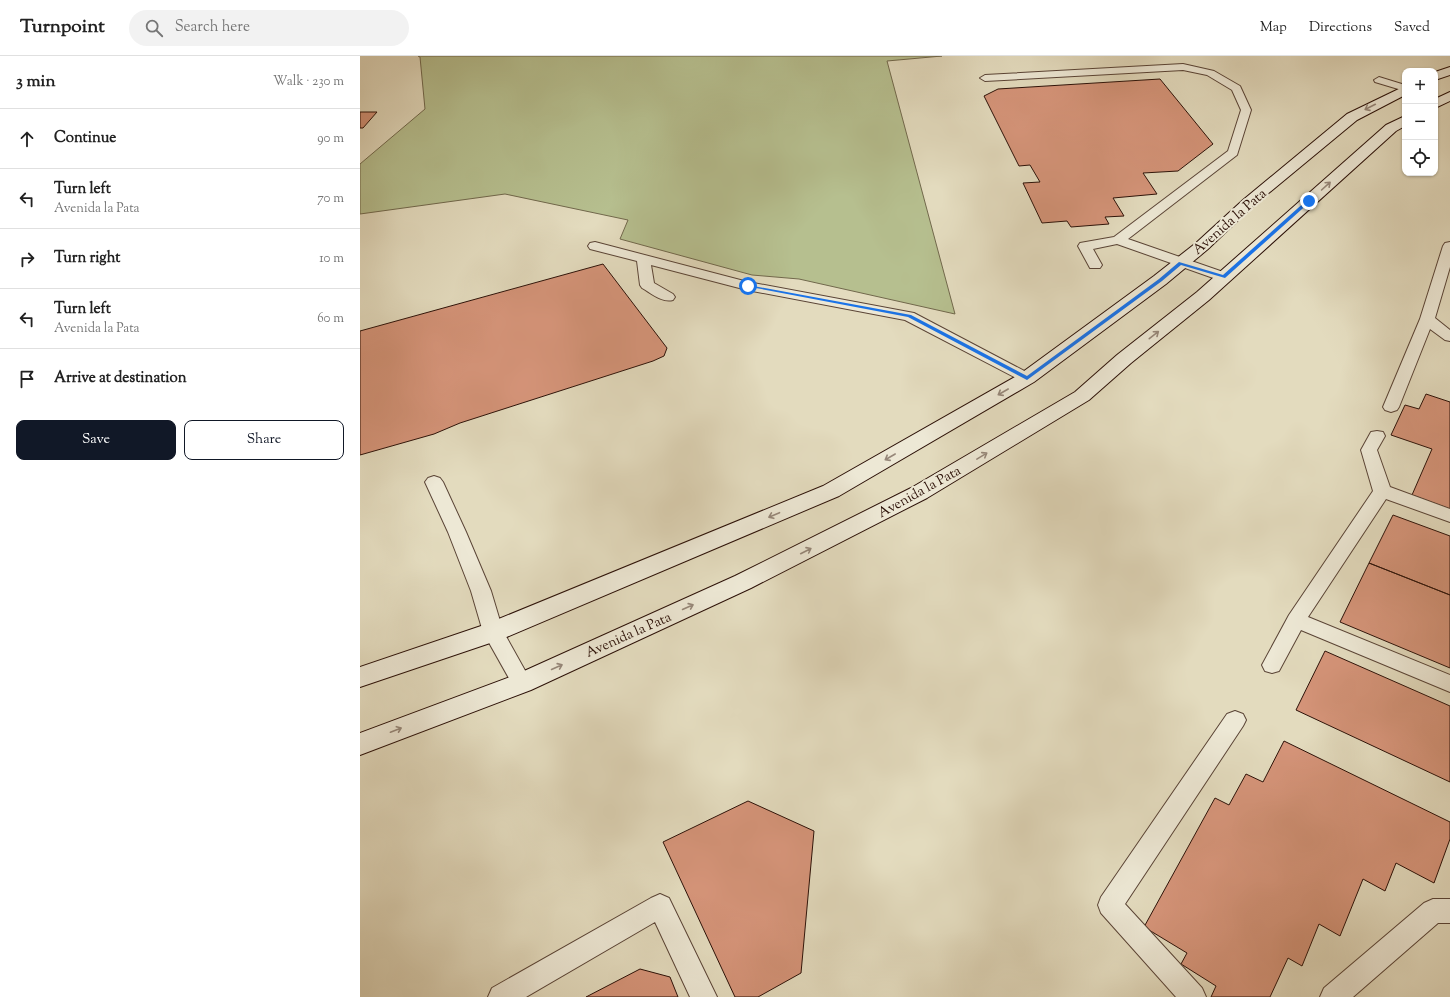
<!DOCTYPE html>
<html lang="en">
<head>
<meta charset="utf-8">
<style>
	body { margin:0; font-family:"Sorts Mill Goudy",serif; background:#f2f2f2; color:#222 }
	.controls { position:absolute; right:12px; top:12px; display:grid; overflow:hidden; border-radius:8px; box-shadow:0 1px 3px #0004 }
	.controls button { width:36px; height:36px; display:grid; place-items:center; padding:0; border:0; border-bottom:1px solid #e0e0e0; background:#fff; color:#222; font:20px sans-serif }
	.stop { position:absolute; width:12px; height:12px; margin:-9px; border:3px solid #1a73e8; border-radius:50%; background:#fff }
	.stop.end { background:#1a73e8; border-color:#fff; box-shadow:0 1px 4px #0008 }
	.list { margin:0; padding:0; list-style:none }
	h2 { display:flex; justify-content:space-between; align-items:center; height:52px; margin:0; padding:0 16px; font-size:17px }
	h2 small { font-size:13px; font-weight:400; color:#767676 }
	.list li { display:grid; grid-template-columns:26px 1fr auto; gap:12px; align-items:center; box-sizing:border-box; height:60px; padding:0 16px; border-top:1px solid #e0e0e0 }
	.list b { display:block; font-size:15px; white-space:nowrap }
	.list p { margin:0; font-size:13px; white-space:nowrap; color:#767676 }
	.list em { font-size:13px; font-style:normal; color:#767676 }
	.actions { display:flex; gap:8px; padding:12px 16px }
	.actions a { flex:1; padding:9px 0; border:1px solid #111827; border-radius:8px; text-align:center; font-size:14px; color:#111827 }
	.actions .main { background:#111827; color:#fff }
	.icon { flex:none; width:22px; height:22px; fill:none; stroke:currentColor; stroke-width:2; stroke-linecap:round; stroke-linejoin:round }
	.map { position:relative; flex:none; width:1090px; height:941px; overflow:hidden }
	header { display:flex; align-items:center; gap:24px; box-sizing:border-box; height:56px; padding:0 20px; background:#fff; border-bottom:1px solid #e0e0e0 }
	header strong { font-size:19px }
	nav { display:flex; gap:22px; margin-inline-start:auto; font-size:14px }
	.search { width:280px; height:36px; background:#f2f2f2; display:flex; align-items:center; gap:10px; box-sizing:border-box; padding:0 14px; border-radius:22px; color:#767676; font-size:15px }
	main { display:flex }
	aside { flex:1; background:#fff }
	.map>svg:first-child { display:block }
</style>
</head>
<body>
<header>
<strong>Turnpoint</strong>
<div class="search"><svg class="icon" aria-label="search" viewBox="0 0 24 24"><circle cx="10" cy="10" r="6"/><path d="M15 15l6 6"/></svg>Search here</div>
<nav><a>Map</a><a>Directions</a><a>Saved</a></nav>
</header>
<main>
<aside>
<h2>3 min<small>Walk · 230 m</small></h2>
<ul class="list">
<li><svg class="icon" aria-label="ahead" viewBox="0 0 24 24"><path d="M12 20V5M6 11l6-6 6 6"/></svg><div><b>Continue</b></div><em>90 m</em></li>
<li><svg class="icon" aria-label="left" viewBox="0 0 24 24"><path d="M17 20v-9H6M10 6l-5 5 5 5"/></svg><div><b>Turn left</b><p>Avenida la Pata</p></div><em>70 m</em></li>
<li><svg class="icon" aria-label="right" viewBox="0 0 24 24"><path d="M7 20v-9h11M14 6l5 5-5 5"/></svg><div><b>Turn right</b></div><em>10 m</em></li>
<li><svg class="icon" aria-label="left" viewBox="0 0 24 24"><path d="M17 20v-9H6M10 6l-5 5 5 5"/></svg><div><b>Turn left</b><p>Avenida la Pata</p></div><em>60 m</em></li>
<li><svg class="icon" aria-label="arrive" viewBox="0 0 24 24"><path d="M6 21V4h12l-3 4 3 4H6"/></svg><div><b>Arrive at destination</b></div></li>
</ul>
<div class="actions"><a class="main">Save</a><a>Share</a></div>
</aside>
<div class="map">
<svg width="1090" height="941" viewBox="0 0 1090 941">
	<rect width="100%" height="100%" fill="#e3dbbe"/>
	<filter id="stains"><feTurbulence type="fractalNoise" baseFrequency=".005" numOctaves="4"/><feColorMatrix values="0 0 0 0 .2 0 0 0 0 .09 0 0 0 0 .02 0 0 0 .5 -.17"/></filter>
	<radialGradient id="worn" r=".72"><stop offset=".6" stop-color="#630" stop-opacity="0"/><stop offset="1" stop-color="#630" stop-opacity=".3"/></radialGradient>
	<!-- green -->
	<path fill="#b6bf8f" stroke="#71684c" d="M58,0H582L527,5L595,258L439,223L392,219L260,183L268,164L145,138L0,158V108L65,53L60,1Z"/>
	<!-- building -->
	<path fill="#d59479" stroke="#2c1108" d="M800,23L853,88L818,115L783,117L797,138L753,142L764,160L745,161L749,168L711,171L707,165L682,167L663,127L680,126L670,109L659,110L624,40L638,33Z
		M0,56H17L3,72H0Z
		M243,208L307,292L304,300L293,305L100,367L74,378L0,399V275Z
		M1066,338L1090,346V453L1052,439L1072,393L1031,379L1045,349L1059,353Z
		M1033,459L1090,480V539L1009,507Z
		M1009,507L1090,539V612L980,566Z
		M965,595L1090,650V726L936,654Z
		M924,685L1090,766V783L1074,827L1036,807L1025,835L1003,823L980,880L959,868L942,910L928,902L910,941H851L856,930L821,908L827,897L784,871L855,742L869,749L886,718L903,726Z
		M388,745L454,775L441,917L398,941H375L303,786Z
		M280,913L310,921L318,941H226Z"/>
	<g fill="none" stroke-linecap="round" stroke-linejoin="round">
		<!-- lane casing -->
		<g stroke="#5a4436" stroke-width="2">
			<path id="lane" d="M823,8L854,15L880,30L891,54L877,99L768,183L869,218L871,221L869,224L864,225L859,224L757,188L733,193L742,209L740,212H730L718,190L720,187L754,181L868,95L881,54L872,34L847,19L823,14L625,25L620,22L625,19Z
				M1019,21L1045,29V35L1015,26L1014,24Z
				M235,186L388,226L554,257L672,319L675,322L672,325L667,327L662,325L545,264L387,234L291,209L294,227L313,238L315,241L313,244C302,247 291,237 282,232L280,229L277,205L230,193L228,190L230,187Z
				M1090,186V211L1075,262L1090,274V285L1085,284L1070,273L1039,351L1037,354L1031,356L1025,354L1023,351L1060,263L1083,190L1085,187Z
				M1017,375L1023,376L1025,380L1017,394L1030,431L1090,453V466L1026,443L948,561L1090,619V636L941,574L919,615L912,617L905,615L902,609L929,559L1013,435L1001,394L1011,376Z
				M74,420L80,422L83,426L106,476L131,535L143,575L172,627L169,633L162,635L155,633L123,576L111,535L88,476L65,426L68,422Z
				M875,655L883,658L886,664L883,670L765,848L842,932L846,941H816L741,857L738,849L741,841L867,658Z
				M300,838L309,842L357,941H330L295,866L166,941H128L132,932L291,842Z
				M1073,843H1090V867H1078L993,941H960L964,932L1064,847Z"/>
		</g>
		<!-- secondary casing -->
		<g stroke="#2c1108" stroke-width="2">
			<path id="secondary" d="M1090,11V19L1075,24V16Z
				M1045,30V39L997,64L893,150L848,193L806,228L674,326L479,440L142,583L0,631V611L124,569L463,430L660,318L794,220L836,187L883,144L987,58Z
				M1090,36V45L1075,52V43Z
				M1045,60V70L1036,75L849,244L771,307L729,344L567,442L391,532L171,634L0,699V677L153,620L375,520L551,432L715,336L757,299L837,236L1026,69Z"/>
		</g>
		<!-- lane -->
		<use href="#lane" fill="#ede8d5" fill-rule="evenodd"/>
		<!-- secondary -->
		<use href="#secondary" fill="#ede8d5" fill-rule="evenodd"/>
	</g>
	<!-- one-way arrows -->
	<defs><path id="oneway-shaft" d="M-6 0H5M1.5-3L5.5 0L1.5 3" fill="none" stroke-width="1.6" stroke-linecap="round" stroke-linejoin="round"/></defs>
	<g stroke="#968779">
		<use href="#oneway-shaft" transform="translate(1010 51) rotate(153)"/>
		<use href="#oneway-shaft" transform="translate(966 130) rotate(-42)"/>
		<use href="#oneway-shaft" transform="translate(794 279) rotate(-38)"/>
		<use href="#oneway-shaft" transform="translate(643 336) rotate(150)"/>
		<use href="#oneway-shaft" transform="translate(622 400) rotate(-31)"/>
		<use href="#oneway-shaft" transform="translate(530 401) rotate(150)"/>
		<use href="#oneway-shaft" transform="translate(414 459) rotate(157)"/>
		<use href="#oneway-shaft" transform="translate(446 495) rotate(-27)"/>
		<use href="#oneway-shaft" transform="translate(328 551) rotate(-24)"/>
		<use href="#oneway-shaft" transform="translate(197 611) rotate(-24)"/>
		<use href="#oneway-shaft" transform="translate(36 674) rotate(-21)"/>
	</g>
	<!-- route -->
	<path fill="#1a73e8" d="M947,144L951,145L865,222L821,209L802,225L667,324L548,261L385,230L388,229L551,259L667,320L799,223L819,206L863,219Z"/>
	<g text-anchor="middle" stroke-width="4" stroke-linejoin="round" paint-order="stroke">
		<!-- street labels -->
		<g font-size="14" fill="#2c1108" stroke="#ede8d5">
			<text transform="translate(869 165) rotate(-41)" y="5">Avenida la Pata</text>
			<text transform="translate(559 435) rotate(-29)" y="5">Avenida la Pata</text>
			<text transform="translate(268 578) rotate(-24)" y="5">Avenida la Pata</text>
		</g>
	</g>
	<rect width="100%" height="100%" filter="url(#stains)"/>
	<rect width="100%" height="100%" fill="url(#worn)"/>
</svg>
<div class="controls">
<button>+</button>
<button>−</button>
<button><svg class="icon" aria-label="locate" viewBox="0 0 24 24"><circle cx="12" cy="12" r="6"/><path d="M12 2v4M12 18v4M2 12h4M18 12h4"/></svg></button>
</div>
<div class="stop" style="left:388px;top:230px"></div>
<div class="stop end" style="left:949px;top:145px"></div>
</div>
</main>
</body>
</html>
